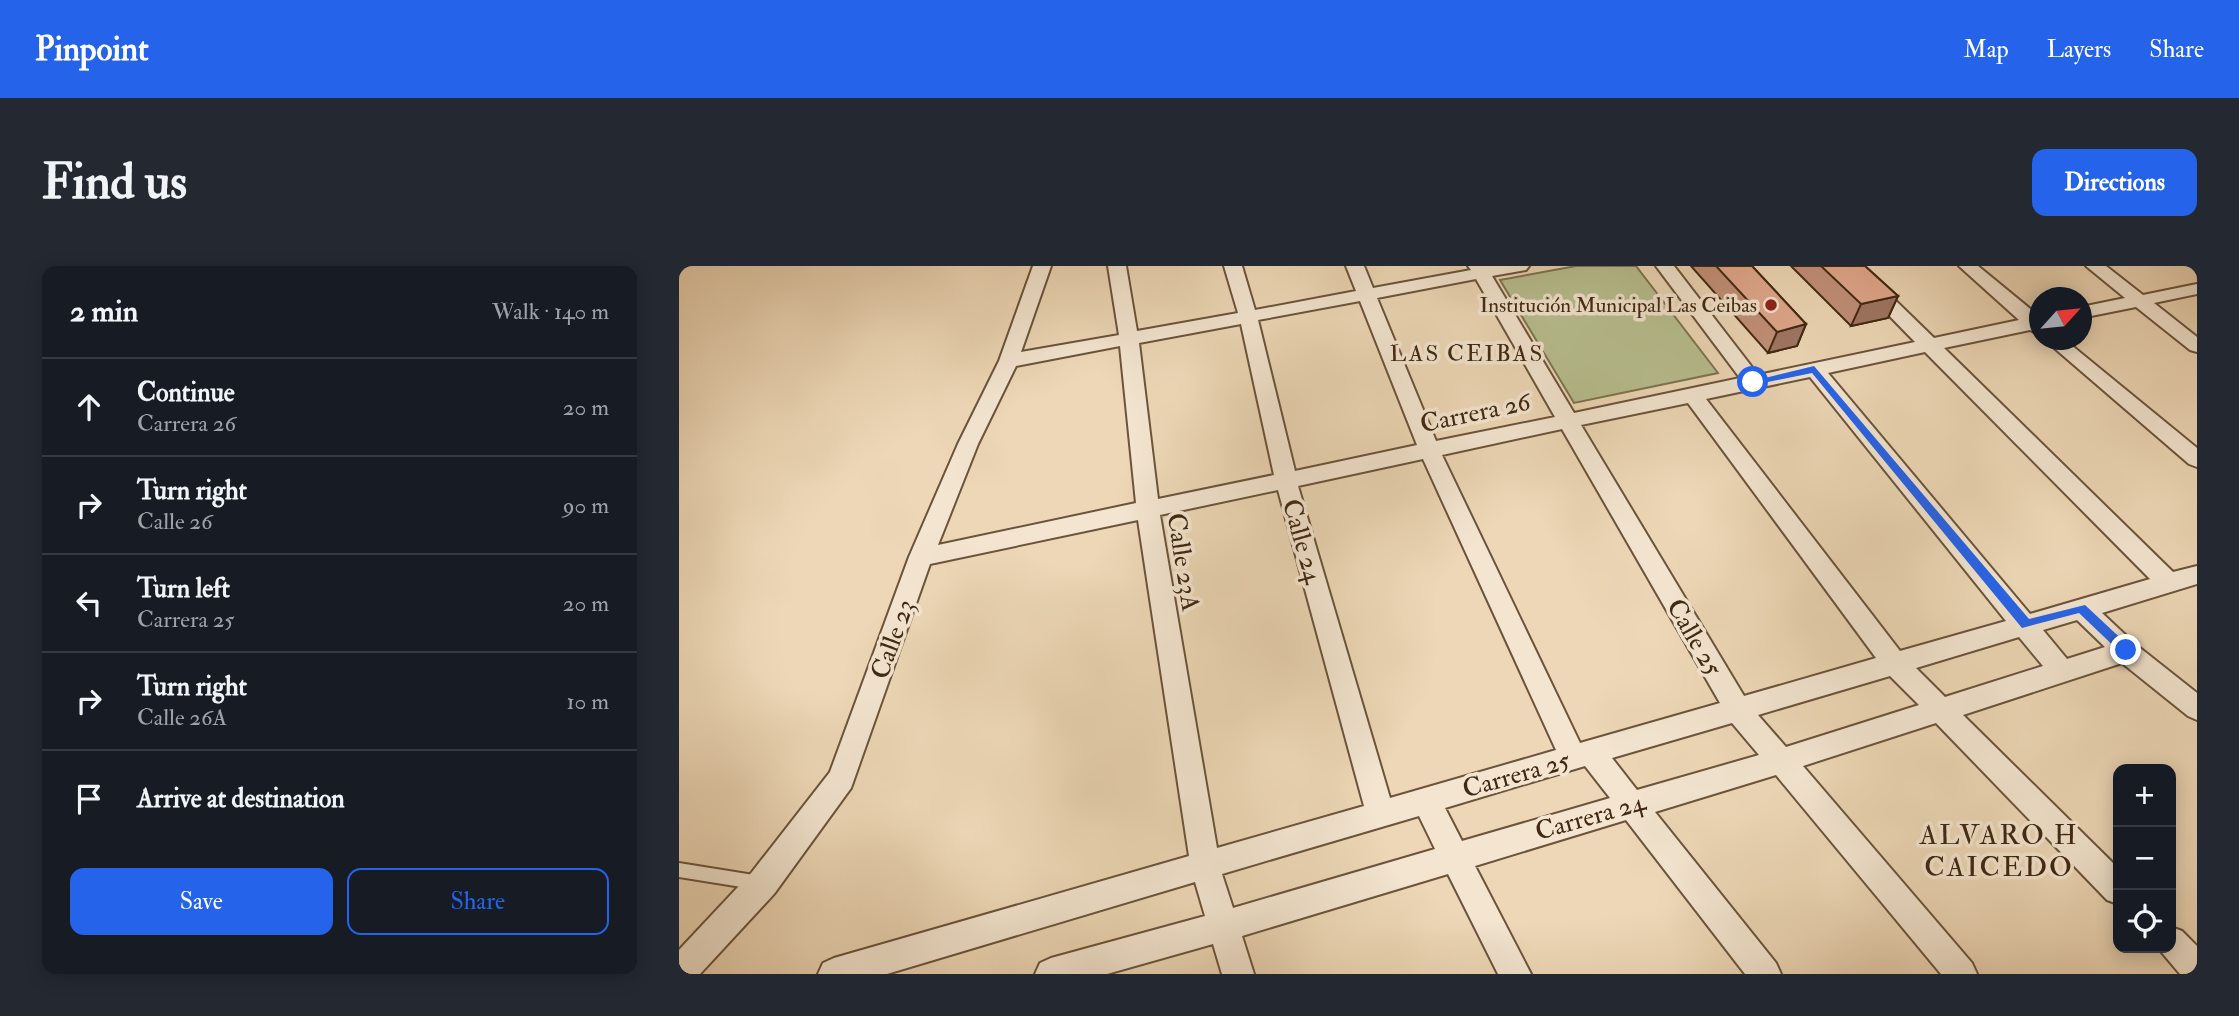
<!DOCTYPE html>
<html lang="en">
<head>
<meta charset="utf-8">
<style>
	body { margin:0; font-family:"IM FELL Double Pica",serif; background:#242831; color:#f1f3f6 }
	.controls { position:absolute; right:21px; bottom:21px; display:grid; overflow:hidden; border-radius:14px; box-shadow:0 4px 18px #0003 }
	.controls button { width:63px; height:63px; display:grid; place-items:center; padding:0; border:0; border-bottom:2px solid #363941; background:#171b24; color:#f1f3f6; font:35px sans-serif }
	.compass { position:absolute; left:1350px; top:21px; width:63px; height:63px; border-radius:50%; background:#171b24; box-shadow:0 4px 18px #0003; rotate:63deg }
	.stop { position:absolute; width:21px; height:21px; margin:-16px; border:5px solid #2563eb; border-radius:50%; background:#fff }
	.stop.end { background:#2563eb; border-color:#fff; box-shadow:0 2px 7px #0008 }
	.list { margin:0; padding:0; list-style:none }
	h2 { display:flex; justify-content:space-between; align-items:center; height:91px; margin:0; padding:0 28px; font-size:30px }
	h2 small { font-size:23px; font-weight:400; color:#9ea1a6 }
	.list li { display:grid; grid-template-columns:46px 1fr auto; gap:21px; align-items:center; box-sizing:border-box; height:98px; padding:0 28px; border-top:2px solid #363941 }
	.list b { display:block; font-size:26px; white-space:nowrap }
	.list p { margin:0; font-size:23px; white-space:nowrap; color:#9ea1a6 }
	.list em { font-size:23px; font-style:normal; color:#9ea1a6 }
	.actions { display:flex; gap:14px; padding:21px 28px }
	.actions a { flex:1; padding:16px 0; border:2px solid #2563eb; border-radius:14px; text-align:center; font-size:24px; color:#2563eb }
	.actions .main { background:#2563eb; color:#fff }
	.icon { flex:none; width:38px; height:38px; fill:none; stroke:currentColor; stroke-width:2; stroke-linecap:round; stroke-linejoin:round }
	.map { position:relative; flex:none; width:1518px; height:708px; overflow:hidden; border-radius:14px }
	header { display:flex; align-items:center; gap:42px; box-sizing:border-box; height:98px; padding:0 35px; background:#2563eb; color:#fff }
	header strong { font-size:33px }
	nav { display:flex; gap:38px; margin-inline-start:auto; font-size:24px }
	.intro { display:flex; align-items:center; justify-content:space-between; box-sizing:border-box; height:168px; padding:0 42px }
	h1 { margin:0; font-size:49px }
	.button { padding:18px 32px; border-radius:14px; background:#2563eb; color:#fff; font-size:24px; font-weight:700 }
	main { display:flex; gap:42px; padding:0 42px }
	aside { flex:1; background:#171b24; border-radius:14px; box-shadow:0 4px 18px #0003 }
	.map>svg:first-child { display:block }
</style>
</head>
<body>
<header>
<strong>Pinpoint</strong>
<nav><a>Map</a><a>Layers</a><a>Share</a></nav>
</header>
<div class="intro"><h1>Find us</h1><a class="button">Directions</a></div>
<main>
<aside>
<h2>2 min<small>Walk · 140 m</small></h2>
<ul class="list">
<li><svg class="icon" aria-label="ahead" viewBox="0 0 24 24"><path d="M12 20V5M6 11l6-6 6 6"/></svg><div><b>Continue</b><p>Carrera 26</p></div><em>20 m</em></li>
<li><svg class="icon" aria-label="right" viewBox="0 0 24 24"><path d="M7 20v-9h11M14 6l5 5-5 5"/></svg><div><b>Turn right</b><p>Calle 26</p></div><em>90 m</em></li>
<li><svg class="icon" aria-label="left" viewBox="0 0 24 24"><path d="M17 20v-9H6M10 6l-5 5 5 5"/></svg><div><b>Turn left</b><p>Carrera 25</p></div><em>20 m</em></li>
<li><svg class="icon" aria-label="right" viewBox="0 0 24 24"><path d="M7 20v-9h11M14 6l5 5-5 5"/></svg><div><b>Turn right</b><p>Calle 26A</p></div><em>10 m</em></li>
<li><svg class="icon" aria-label="arrive" viewBox="0 0 24 24"><path d="M6 21V4h12l-3 4 3 4H6"/></svg><div><b>Arrive at destination</b></div></li>
</ul>
<div class="actions"><a class="main">Save</a><a>Share</a></div>
</aside>
<div class="map">
<svg width="1518" height="708" viewBox="0 0 1518 708">
	<rect width="100%" height="100%" fill="#edd7b6"/>
	<filter id="stains"><feTurbulence type="fractalNoise" baseFrequency=".00286" numOctaves="4"/><feColorMatrix values="0 0 0 0 .2 0 0 0 0 .09 0 0 0 0 .02 0 0 0 .5 -.17"/></filter>
	<radialGradient id="worn" r=".72"><stop offset=".6" stop-color="#630" stop-opacity="0"/><stop offset="1" stop-color="#630" stop-opacity=".3"/></radialGradient>
	<!-- green -->
	<path fill="#b7be8f" stroke="#7c7350" stroke-width="2" d="M897,0H957L1039,107L895,137L821,14Z"/>
	<g fill="none" stroke-linecap="round" stroke-linejoin="round">
		<!-- service casing -->
		<g stroke="#6b543b" stroke-width="4">
			<path id="service" d="M0,597L81,610L86,612L88,617L86,622L81,624L0,611Z"/>
		</g>
		<!-- minor casing -->
		<g stroke="#6b543b" stroke-width="4">
			<path id="minor" d="M354,0H372L342,86L440,69L429,0H447L458,65L559,47L545,0H563L576,44L677,25L667,0H685L694,22L792,4L789,0H850L847,4L813,10L895,147L1061,112L977,0H995L1079,109L1236,76L1162,0H1181L1255,72L1340,54L1280,0H1299L1360,50V68L1351,64L1265,82L1494,306L1518,300V318L1423,347L1456,378L1518,427V454L1509,450L1443,397L1284,449L1439,602V638L1428,634L1257,457L1124,500L1293,697L1298,708H1262L1097,509L976,546L1097,697L1102,708H1066L947,554L796,600L852,708H819L769,608L563,670L575,708H543L534,678L428,708H356L361,697L372,692L526,650L516,616L208,708H139L144,697L155,692L510,590L459,254L251,298L172,522L95,628L21,708H0V684L73,606L151,506L230,291L279,178L320,95ZM797,13L876,151L757,175L698,32ZM681,35L738,179L616,205L579,54ZM562,58L595,209L479,233L460,77ZM441,80L457,237L259,279L299,178L337,100ZM1246,86L1471,313L1351,348L1149,107ZM1131,111L1327,355L1221,385L1027,133ZM1009,137L1197,392L1065,430L902,159ZM883,163L1041,437L901,477L763,189ZM744,193L877,484L711,532L619,220ZM599,224L685,540L538,582L481,249ZM1398,354L1426,381L1388,393L1364,364ZM1340,371L1364,400L1266,431L1237,402ZM1211,410L1240,439L1107,481L1079,449ZM1053,457L1080,489L958,524L933,492ZM906,500L931,532L783,575L766,542ZM740,550L756,583L554,642L543,608Z
				M1407,0H1427L1464,29L1518,18V28L1475,37L1518,71V86L1511,84L1457,41L1402,52V41L1446,32Z
				M1366,74H1386L1518,182V201L1510,198Z
				M1492,661L1503,665L1518,680V708H1501L1479,682H1492Z"/>
		</g>
		<!-- service -->
		<use href="#service" fill="#f3e5d0" fill-rule="evenodd"/>
		<!-- minor -->
		<use href="#minor" fill="#f3e5d0" fill-rule="evenodd"/>
	</g>
	<!-- wall -->
	<path fill="#c29079" stroke="#402812" stroke-width="2" d="M1012,0H1073L1127,58L1118,80L1089,87Z
		M1112,0H1186L1219,30L1209,52L1172,60Z"/>
	<!-- shaded-wall -->
	<path fill="#9e7663" stroke="#402812" stroke-width="2" d="M1219,30L1209,52L1172,60L1182,38Z
		M1127,58L1118,80L1089,87L1098,66Z"/>
	<!-- building -->
	<path fill="#e1a88d" stroke="#402812" stroke-width="2" d="M1037,0H1073L1127,58L1098,66Z
		M1142,0H1186L1219,30L1182,38Z"/>
	<!-- route -->
	<path fill="#2563eb" d="M1135,100L1350,353L1406,339L1451,381V388H1443L1400,347L1343,362L1133,107L1074,119L1070,116Z"/>
	<!-- markers -->
	<circle fill="#8f2418" stroke="#f3e5d0" stroke-width="2.5" cx="1092" cy="39" r="7"/>
	<g text-anchor="middle" stroke-width="7" stroke-linejoin="round" paint-order="stroke">
		<!-- far-poi labels -->
		<g font-size="21" fill="#402812" stroke="#f3e5d0" text-anchor="end">
			<text x="1078" y="46">Institución Municipal Las Ceibas</text>
		</g>
		<!-- far-neighbourhood labels -->
		<g font-size="23" letter-spacing="2" fill="#402812" stroke="#f3e5d0">
			<text x="788" y="95">LAS CEIBAS</text>
		</g>
		<!-- street labels -->
		<g font-size="26" fill="#402812" stroke="#f3e5d0">
			<text transform="translate(796 146) rotate(-12)" y="9">Carrera 26</text>
			<text transform="translate(624 275) rotate(74)" y="9">Calle 24</text>
			<text transform="translate(505 296) rotate(81)" y="9">Calle 23A</text>
			<text transform="translate(1016 371) rotate(60)" y="9">Calle 25</text>
			<text transform="translate(213 373) rotate(-70)" y="9">Calle 23</text>
			<text transform="translate(837 508) rotate(-16)" y="9">Carrera 25</text>
			<text transform="translate(911 550) rotate(-16)" y="9">Carrera 24</text>
		</g>
		<!-- neighbourhood labels -->
		<g font-size="28" letter-spacing="2" fill="#402812" stroke="#f3e5d0">
			<text x="1320" y="578">ALVARO H<tspan x="1320" dy="32">CAICEDO</tspan></text>
		</g>
	</g>
	<rect width="100%" height="100%" filter="url(#stains)"/>
	<rect width="100%" height="100%" fill="url(#worn)"/>
</svg>
<div class="controls">
<button>+</button>
<button>−</button>
<button><svg class="icon" aria-label="locate" viewBox="0 0 24 24"><circle cx="12" cy="12" r="6"/><path d="M12 2v4M12 18v4M2 12h4M18 12h4"/></svg></button>
</div>
<svg class="compass" viewBox="-18 -18 36 36"><path d="M0-13l5 13h-10z" fill="#e53935"/><path d="M0 13l5-13h-10z" fill="#9ea1a6"/></svg>
<div class="stop" style="left:1074px;top:116px"></div>
<div class="stop end" style="left:1447px;top:384px"></div>
</div>
</main>
</body>
</html>
